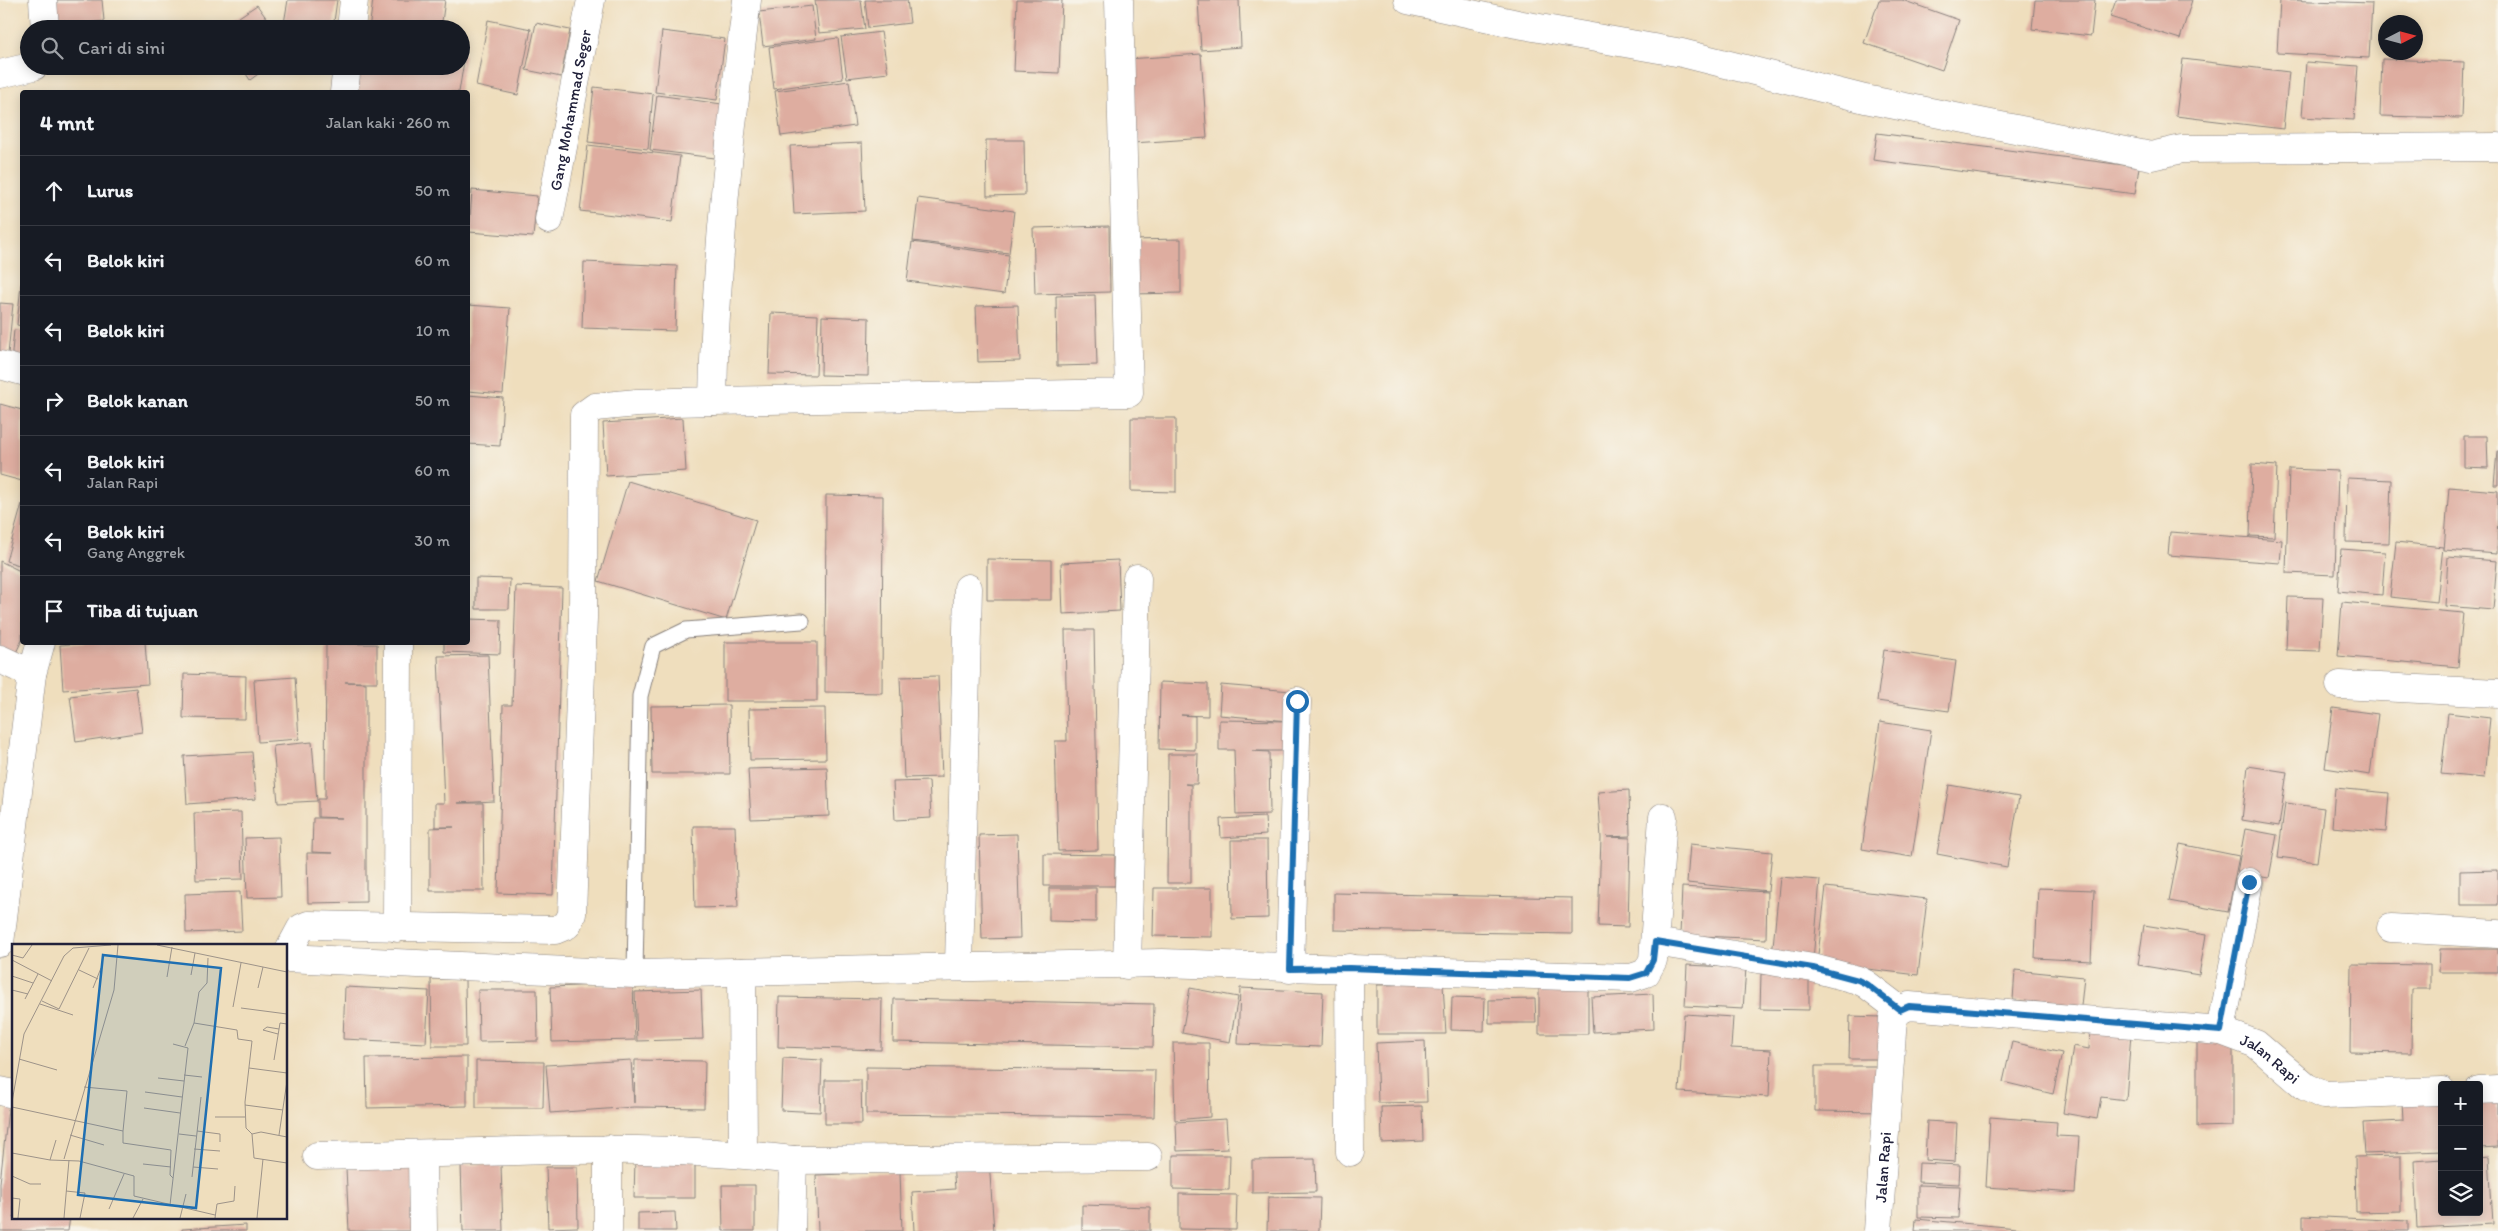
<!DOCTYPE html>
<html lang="id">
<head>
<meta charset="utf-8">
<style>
	body { margin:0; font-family:Itim,sans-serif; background:#242831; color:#f1f3f6 }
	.controls { position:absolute; right:15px; bottom:15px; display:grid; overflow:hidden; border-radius:5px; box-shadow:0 2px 12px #0003 }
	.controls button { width:45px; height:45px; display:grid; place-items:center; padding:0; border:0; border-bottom:1px solid #363941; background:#171b24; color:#f1f3f6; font:25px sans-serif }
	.compass { position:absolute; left:2378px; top:15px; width:45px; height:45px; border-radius:50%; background:#171b24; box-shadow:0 2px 12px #0003; rotate:84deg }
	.stop { position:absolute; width:15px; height:15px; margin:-11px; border:4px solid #1f6fb2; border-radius:50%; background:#fff }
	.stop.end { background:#1f6fb2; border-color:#fff; box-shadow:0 1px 5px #0008 }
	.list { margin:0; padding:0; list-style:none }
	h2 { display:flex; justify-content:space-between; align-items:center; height:65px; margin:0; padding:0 20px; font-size:21px }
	h2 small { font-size:16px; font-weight:400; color:#9ea1a6 }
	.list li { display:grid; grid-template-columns:32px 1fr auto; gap:15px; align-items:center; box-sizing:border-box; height:70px; padding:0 20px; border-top:1px solid #363941 }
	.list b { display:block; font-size:19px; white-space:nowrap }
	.list p { margin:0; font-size:16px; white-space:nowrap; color:#9ea1a6 }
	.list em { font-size:16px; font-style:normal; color:#9ea1a6 }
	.icon { flex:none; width:28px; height:28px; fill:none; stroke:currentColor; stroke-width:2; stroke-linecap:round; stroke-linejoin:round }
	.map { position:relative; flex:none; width:2498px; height:1231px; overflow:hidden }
	.search { position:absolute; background:#171b24; box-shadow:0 2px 12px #0003; left:20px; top:20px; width:450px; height:55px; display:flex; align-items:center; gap:12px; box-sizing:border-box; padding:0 18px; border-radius:28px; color:#9ea1a6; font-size:19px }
	.panel { position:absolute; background:#171b24; box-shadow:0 2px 12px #0003; left:20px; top:90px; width:450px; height:555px; border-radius:5px }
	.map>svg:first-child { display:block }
</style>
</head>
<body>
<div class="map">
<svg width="2498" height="1231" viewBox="0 0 2498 1231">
	<rect width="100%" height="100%" fill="#f7f3e8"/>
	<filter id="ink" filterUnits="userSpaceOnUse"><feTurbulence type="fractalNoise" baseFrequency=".02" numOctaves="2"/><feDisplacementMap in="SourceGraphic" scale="10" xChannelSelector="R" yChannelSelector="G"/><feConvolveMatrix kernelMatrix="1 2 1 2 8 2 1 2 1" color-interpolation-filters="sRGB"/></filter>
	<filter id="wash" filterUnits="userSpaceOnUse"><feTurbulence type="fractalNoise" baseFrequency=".0096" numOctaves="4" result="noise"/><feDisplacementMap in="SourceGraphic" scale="20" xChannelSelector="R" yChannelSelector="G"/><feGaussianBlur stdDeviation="1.12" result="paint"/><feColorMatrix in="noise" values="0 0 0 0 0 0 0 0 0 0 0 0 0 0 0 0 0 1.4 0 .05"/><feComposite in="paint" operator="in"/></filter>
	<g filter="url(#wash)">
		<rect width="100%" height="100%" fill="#efdebd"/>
		<g id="blocks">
			<!-- building -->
			<path fill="#deada0" d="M50,0H102L104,21L52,27Z
				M288,0H337L333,29H283Z
				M373,0H445L441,29H369Z
				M815,0H861L865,29L819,33Z
				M865,0H907L910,23L868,28Z
				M1017,0H1062L1059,73L1014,71Z
				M1198,0H1239L1241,47L1201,50Z
				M1879,0H1902L1959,20L1942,70L1864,43Z
				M2035,0H2095L2091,36L2032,29Z
				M2116,0H2192L2180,39L2110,17Z
				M2280,0L2372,3L2369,58L2277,53Z
				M257,5L274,29H222L242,15Z
				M812,6L816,39L763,46L759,12Z
				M488,20L531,29L518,95L476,86Z
				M536,23L570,30L561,77L526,70Z
				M662,31L725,39L717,100L655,92Z
				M881,32L888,73L847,78L841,37Z
				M838,38L843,79L774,89L769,47Z
				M461,54L465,55L459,92H354L358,66H461Z
				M1201,54L1207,138L1133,143L1128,59Z
				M2183,59L2289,72L2283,129L2176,116Z
				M2382,59L2464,62L2462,118L2380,116Z
				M2306,62L2358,66L2354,120L2302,117Z
				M241,66H269L250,80Z
				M849,81L855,126L781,136L775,91Z
				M594,87L653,94L648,149L588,142Z
				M657,95L722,104L715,158L650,150Z
				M1877,133L2139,167L2135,194L1873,160Z
				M986,140H1024L1025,195L987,196Z
				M862,143L865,211L794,214L790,146Z
				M588,145L680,156L672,222L580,211Z
				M472,190L537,196L533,237L469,232Z
				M918,198L1014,211L1009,253L913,241Z
				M1109,226L1110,292L1035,294L1033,228Z
				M1181,239V293L1132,294L1131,240Z
				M912,242L1009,255L1004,294L907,281Z
				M584,262L677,266L675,331L582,328Z
				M21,284H22V326L17,325Z
				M1095,295L1097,365L1057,366L1056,296Z
				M0,303L13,304L8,354L0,353Z
				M468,305L510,308L503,394L468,391Z
				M1018,305L1020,361L978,362L976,306Z
				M771,313L818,315L816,375L769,374Z
				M822,316L869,318L868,376L821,375Z
				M14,330L22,331V364L11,363Z
				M468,395L503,398L500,446L468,444Z
				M0,404L22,410V481L0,475Z
				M683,418L686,471L606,476L603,423Z
				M1131,418H1176V492L1131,491Z
				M2464,436H2487L2488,468L2464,467Z
				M2497,451H2498V485H2494Z
				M2252,464L2277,466L2274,537L2250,536Z
				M2289,469L2338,471L2335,575L2286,573Z
				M2347,478L2391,480L2389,543L2346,542Z
				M628,481L756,520L726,620L598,581Z
				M2449,487L2498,491L2497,554L2444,550Z
				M826,495L883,496L882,693L825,692Z
				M22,504V566L6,561Z
				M2170,532L2282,540L2280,563L2168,555Z
				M2396,542L2443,547L2437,602L2390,597Z
				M2341,549L2385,552L2382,595L2338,591Z
				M2448,557L2497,561L2493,610L2445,606Z
				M987,559L1051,560V600H987Z
				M1118,560L1120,611L1063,614L1061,563Z
				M0,561L22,572V640L13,659L0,653Z
				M476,578L510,579L509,609H476Z
				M516,586L562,588L553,895L498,893L503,705H512Z
				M2288,597L2323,598L2320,651L2286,650Z
				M2342,602L2463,613L2458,667L2338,656Z
				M468,619L501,620L500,654L444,652V642H468Z
				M1065,630H1094L1098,850L1058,851L1055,741H1067Z
				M95,642H145L148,684L63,690L60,645Z
				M725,642H817V701H725Z
				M326,644H377V682H345L366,683V902L308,903L307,853H333L312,852L313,818H342L318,817V799H325Z
				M1884,650L1956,661L1949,711L1877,701Z
				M488,655L494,801L458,803H483L484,891H430V828L454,827H435V803H444L438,656Z
				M184,674L246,676L245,719L183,718Z
				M938,676L942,777L904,778L900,677Z
				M295,677L299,739L258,742L254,680Z
				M1160,682L1208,684V716L1181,715L1195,716V750L1159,749Z
				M1221,685L1291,691L1289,721L1219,715Z
				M136,688L142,732L76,742L70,696Z
				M729,705L730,774H652L651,706Z
				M825,708L826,759L750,760L749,709Z
				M2333,708L2378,714L2370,775L2325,768Z
				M2448,713L2490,718L2484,778L2441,774Z
				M1219,720L1289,721V751H1252L1269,752L1270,814L1236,815L1234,750H1219Z
				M1880,722L1931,730L1912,857L1862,849Z
				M312,742L317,801L278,803L273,746Z
				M252,752L256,799L187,804L184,756Z
				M1168,754H1198L1197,784H1185L1191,785V883H1167Z
				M2248,766L2287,772L2279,826L2242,820Z
				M827,767L829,816L751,819L748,769Z
				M929,781L931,818L895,820L893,782Z
				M1949,785L2019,797L2007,867L1937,854Z
				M2335,788L2389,793L2386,832L2332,827Z
				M1629,790L1630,836L1607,837L1630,838L1628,927L1598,926L1601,838L1598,792Z
				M2285,803L2324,808L2317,862L2278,857Z
				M241,812L243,879L196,880L194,813Z
				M1265,817L1266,835L1221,838L1220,819Z
				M693,826H735L738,907L695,908Z
				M2245,829L2277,835L2269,878L2237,873Z
				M1017,834L1020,938L982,939L979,835Z
				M279,837L281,897L247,898L245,838Z
				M1231,840H1267L1268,918L1232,919Z
				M1690,844L1772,852L1768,891L1687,883Z
				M2180,844L2239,856L2228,912L2169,901Z
				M1044,854L1115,855V886H1044Z
				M2498,870V905H2460V871Z
				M1780,877L1820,880L1813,960L1772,956Z
				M1682,887L1767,892L1766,939L1680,935Z
				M1826,887L1927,899L1918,975L1817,963Z
				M1049,888H1096V922L1049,921Z
				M1154,888H1212V937L1153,936Z
				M2038,888L2094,890L2091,961L2035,958Z
				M240,892L242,931L186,933L185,894Z
				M1334,893L1572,898V934L1334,930Z
				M2144,925L2206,935L2199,975L2138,965Z
				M2440,949H2498V972H2439Z
				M2351,964L2430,965V989H2412L2411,1053L2350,1052Z
				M1687,965L1746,968L1743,1009L1685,1006Z
				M2015,970L2084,977L2081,1006L2013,1000Z
				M1761,974L1809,976V1010L1760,1009Z
				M431,979H465L466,1046H432Z
				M1539,983H1588V1034H1539Z
				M633,984L635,1040L552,1042L550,987Z
				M1443,984L1446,1034H1377V985Z
				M345,987L429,991L426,1043L343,1039Z
				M1190,988L1238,997L1230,1042L1182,1033Z
				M1240,988L1323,992L1321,1047L1238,1044Z
				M478,990H537L538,1041L479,1042Z
				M701,990L703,1039L637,1041L635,992Z
				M1653,994L1654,1029L1593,1032L1591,997Z
				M779,997L882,999L881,1050L778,1047Z
				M1452,997L1485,998L1484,1031L1451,1030Z
				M894,999L1154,1004L1153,1047L893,1042Z
				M1535,999L1536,1023H1489V1000Z
				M1684,1014L1733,1017L1731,1048L1771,1050L1769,1097L1679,1092Z
				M1850,1016L1882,1017V1059H1849Z
				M2090,1030L2131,1033L2126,1100L2101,1097L2097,1119L2063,1113L2073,1046L2089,1049Z
				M1425,1041L1427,1102L1378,1103L1376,1043Z
				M2012,1042L2062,1053L2053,1094L2003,1082Z
				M2197,1042H2233V1126L2197,1127Z
				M1173,1043H1209L1210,1117L1175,1120Z
				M467,1057V1106L367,1108L366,1058Z
				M783,1058L822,1060L820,1112L781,1110Z
				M631,1060L634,1103L635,1060L705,1061L704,1108L634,1107L550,1113L546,1065Z
				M476,1061L544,1062L543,1108H476Z
				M1815,1066H1884V1112L1815,1111Z
				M866,1067L1155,1070L1154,1117L866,1114Z
				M825,1080H861L862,1124H825Z
				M2498,1096V1147L2479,1148V1097Z
				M2442,1100V1151L2365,1154L2363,1123L2403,1121L2402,1102Z
				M1422,1106L1423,1141L1382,1143L1381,1107Z
				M8,1109L14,1110V1217H70L68,1231H0V1183Z
				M1990,1117L2057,1122L2056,1136L2079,1137L2075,1193L1986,1187Z
				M1226,1119L1228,1149L1177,1151L1176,1122Z
				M1927,1121L1957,1123L1955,1162L1925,1160Z
				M1173,1155H1230L1229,1190L1173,1189Z
				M2401,1156V1211L2356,1212L2355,1157Z
				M2489,1157L2493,1224L2417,1228L2414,1161L2442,1159V1212H2479V1158Z
				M1315,1159L1316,1192L1252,1193V1160Z
				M635,1160H695V1198H634Z
				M989,1161L994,1231H914L912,1192L955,1189L953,1164Z
				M1919,1163L1960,1165L1959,1184L1918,1182Z
				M501,1164L503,1231H463L461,1165Z
				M412,1165L415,1231H349L346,1168Z
				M546,1167H577L578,1227L548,1228Z
				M900,1172L902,1231H818L816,1175Z
				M722,1185H755V1231H723Z
				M1918,1185L1960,1186L1958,1218L1918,1217Z
				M1179,1194L1237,1195L1236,1230L1179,1229Z
				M1268,1197L1320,1198L1319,1231H1267Z
				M1082,1205L1150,1207V1231H1082Z
				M675,1212L676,1231H638V1213Z
				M2303,1216L2408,1221V1231H2303Z
				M1916,1219L2029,1229V1231H1915Z
				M246,1225V1231H182V1229Z"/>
		</g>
	</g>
	<g filter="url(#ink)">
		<use href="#blocks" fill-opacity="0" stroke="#88807c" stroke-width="1"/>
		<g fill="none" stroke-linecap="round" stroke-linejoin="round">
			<!-- service casing -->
			<g stroke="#88807c" stroke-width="17">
				<path id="service" d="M635,974L640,696L653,646L686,630L802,621"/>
			</g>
			<!-- minor casing -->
			<g stroke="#88807c" stroke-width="29">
				<g id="minor">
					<path d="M43,0L45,29"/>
					<path d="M1408,0L1517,24L1682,53L1865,99L2151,156L2182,149L2498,147"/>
					<path d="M351,29L354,0"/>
					<path d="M0,74L34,66"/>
					<path d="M344,92L347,66"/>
					<path id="s1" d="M549,220L591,0"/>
					<path d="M0,365L22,371"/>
					<path d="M713,401L1129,393L1119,0"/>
					<path d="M0,659L32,674"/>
					<path d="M2340,685L2498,693"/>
					<path d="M397,928L398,642"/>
					<path d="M2391,928L2498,934"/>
					<path d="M1655,942L1813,968L1858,980L1866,984L1900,1010"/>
					<path d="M0,943L32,674L41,642"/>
					<path d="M286,956L301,928L308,925L555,930L567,925L572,914L583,618L584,415L595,407L637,403L713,401C715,267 730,133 747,0"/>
					<path d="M286,958L635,974L1162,963L1631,978L1646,973L1653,960L1663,817"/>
					<path d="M1127,965L1137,578"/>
					<path d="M959,966L968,588"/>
					<path d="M1349,968L1350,1152"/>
					<path d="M1290,969L1297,701"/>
					<path d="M742,972L743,1154"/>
					<path d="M2221,1031L2249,882"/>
					<path d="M2479,1090L2498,1089"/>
					<path d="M0,1091L14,1094"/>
					<path d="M422,1154L423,1231"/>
					<path d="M317,1156C476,1154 636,1141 793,1160L1148,1157"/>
					<path d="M608,1231V1149"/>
					<path d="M791,1231L793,1160"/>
					<path id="s2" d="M1878,1231L1893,1018L1900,1010L1909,1006L2221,1031L2256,1044L2306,1087L2323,1095L2442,1091"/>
				</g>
			</g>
			<!-- service -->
			<use href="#service" stroke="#fff" stroke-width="15"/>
			<!-- minor -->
			<use href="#minor" stroke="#fff" stroke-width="28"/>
		</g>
	</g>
	<g fill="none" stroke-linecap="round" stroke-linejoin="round" filter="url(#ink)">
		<!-- route -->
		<path stroke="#1f6fb2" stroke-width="6" d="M1297,701L1290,969L1349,968L1630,978L1646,973L1653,960L1655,942L1813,968L1858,980L1866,984L1900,1010L1909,1006L1963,1010L2221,1031L2249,882"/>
	</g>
	<g text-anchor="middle" stroke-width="4" stroke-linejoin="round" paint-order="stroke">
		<!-- street labels -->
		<g font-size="16" fill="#22223b" stroke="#f7f3e8">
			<text dy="6" stroke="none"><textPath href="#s1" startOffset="112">Gang Mohammad Seger</textPath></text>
			<text dy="6" stroke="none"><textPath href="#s2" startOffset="604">Jalan Rapi</textPath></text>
			<text dy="6" stroke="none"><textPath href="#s2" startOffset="64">Jalan Rapi</textPath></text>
		</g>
	</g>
	<!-- overview -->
	<g transform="translate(12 944)">
		<rect width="275" height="275" fill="#efdebd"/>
		<path fill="none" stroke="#9d9389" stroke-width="1" d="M145,1L275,28M0,11L11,14L20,1M0,16L40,37M67,26L86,35M179,31L183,9M0,32L21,39M155,33L160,3M81,44L89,24M246,44L251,23M0,46L16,50M13,55L26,30M30,57L47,65L77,4M28,60L61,71M221,63L229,19M229,64L275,70M182,79L225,86L226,95L240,97L233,158L234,184L240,190M266,90L251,86L255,83L267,85M173,102L182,79L187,48L195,39L196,14M7,115L45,126M262,116L268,79L275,80M237,124L275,129M172,131L190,133M146,134L172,137M72,143L115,147L111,187M133,148L170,153M0,158L12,90L52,12L61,4L99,1M233,161L271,166M0,163L111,187V199L159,206L158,231L161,234M132,164L168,169M203,173H233M185,187L208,190V198M167,190L184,192M58,191L92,201M267,191L275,137M275,193L249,188L240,190L242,214L275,219M182,205L208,207M0,209L38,216L67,217L122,232V252L203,271M52,215L102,46L106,1M38,216L44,196M131,220L159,223M181,223L206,225M0,232L18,240H29M180,233L189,153M54,247L73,249L68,274M0,254L8,255L6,274M158,261L176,104L161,100M97,265L112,230M52,274L57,216M121,274L131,255M168,274L174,250M203,274L205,260L222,257L223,242M245,274L251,215"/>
		<path fill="#1f6fb2" fill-opacity="0.15" stroke="#1f6fb2" stroke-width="2.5" d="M91,11L209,24L184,264L66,251Z"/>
		<rect width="275" height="275" fill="none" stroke="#22223b" stroke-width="2.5"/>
	</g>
</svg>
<div class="controls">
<button>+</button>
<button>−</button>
<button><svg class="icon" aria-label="layers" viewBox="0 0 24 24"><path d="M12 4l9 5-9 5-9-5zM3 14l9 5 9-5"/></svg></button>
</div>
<svg class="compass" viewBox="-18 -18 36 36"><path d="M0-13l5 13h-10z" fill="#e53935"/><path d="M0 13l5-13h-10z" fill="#9ea1a6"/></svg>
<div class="stop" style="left:1297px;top:701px"></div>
<div class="stop end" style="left:2249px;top:882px"></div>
<div class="search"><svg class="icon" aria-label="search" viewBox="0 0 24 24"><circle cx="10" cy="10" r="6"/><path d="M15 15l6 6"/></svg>Cari di sini</div>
<section class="panel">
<h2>4 mnt<small>Jalan kaki · 260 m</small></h2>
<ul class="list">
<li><svg class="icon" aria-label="ahead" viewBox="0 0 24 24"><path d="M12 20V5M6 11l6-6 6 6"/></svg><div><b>Lurus</b></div><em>50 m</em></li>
<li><svg class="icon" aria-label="left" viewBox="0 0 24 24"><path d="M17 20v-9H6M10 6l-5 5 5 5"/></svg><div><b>Belok kiri</b></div><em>60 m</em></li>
<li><svg class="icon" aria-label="left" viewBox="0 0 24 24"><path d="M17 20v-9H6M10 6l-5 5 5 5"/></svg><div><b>Belok kiri</b></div><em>10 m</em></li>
<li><svg class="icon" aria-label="right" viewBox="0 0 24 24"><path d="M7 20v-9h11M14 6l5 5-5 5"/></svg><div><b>Belok kanan</b></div><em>50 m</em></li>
<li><svg class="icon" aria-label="left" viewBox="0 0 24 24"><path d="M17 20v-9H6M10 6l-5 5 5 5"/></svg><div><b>Belok kiri</b><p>Jalan Rapi</p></div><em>60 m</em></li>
<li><svg class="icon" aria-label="left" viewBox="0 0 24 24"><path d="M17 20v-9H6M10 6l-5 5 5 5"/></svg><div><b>Belok kiri</b><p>Gang Anggrek</p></div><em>30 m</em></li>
<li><svg class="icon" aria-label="arrive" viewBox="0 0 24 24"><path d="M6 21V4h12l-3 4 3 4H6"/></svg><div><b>Tiba di tujuan</b></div></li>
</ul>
</section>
</div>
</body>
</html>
